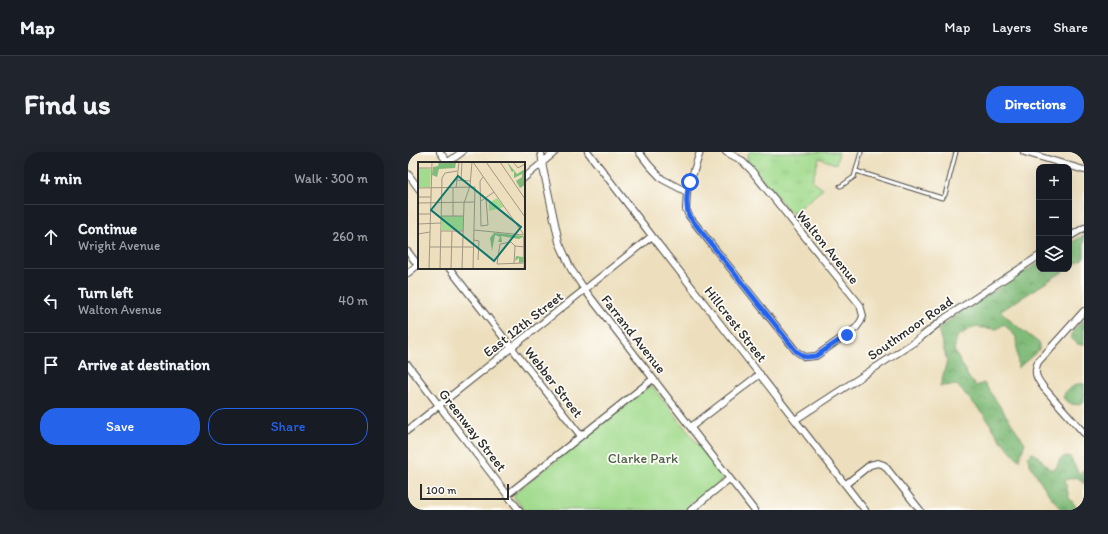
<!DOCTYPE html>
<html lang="en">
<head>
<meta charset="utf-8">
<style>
	body { margin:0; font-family:Itim,sans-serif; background:#20242c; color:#f1f3f6 }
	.controls { position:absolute; right:12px; top:12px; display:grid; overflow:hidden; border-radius:8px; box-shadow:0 4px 16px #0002 }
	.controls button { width:36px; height:36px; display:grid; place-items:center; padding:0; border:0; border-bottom:1px solid #363941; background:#171b24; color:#f1f3f6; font:20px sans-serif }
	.scale { position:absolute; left:12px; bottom:10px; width:89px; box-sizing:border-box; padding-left:4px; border:2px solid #2b2b2b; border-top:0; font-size:11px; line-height:14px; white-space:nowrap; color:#2b2b2b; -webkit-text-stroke:3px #fdfcf7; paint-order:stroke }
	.stop { position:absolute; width:12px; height:12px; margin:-9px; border:3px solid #2563eb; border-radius:50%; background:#fff }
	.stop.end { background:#2563eb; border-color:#fff; box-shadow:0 1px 4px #0008 }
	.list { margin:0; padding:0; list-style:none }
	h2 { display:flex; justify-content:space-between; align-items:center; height:52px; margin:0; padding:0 16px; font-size:17px }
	h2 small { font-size:13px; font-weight:400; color:#9ea1a6 }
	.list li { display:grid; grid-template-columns:26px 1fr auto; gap:12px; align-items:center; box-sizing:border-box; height:64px; padding:0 16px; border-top:1px solid #363941 }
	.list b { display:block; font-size:15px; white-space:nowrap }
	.list p { margin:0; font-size:13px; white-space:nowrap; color:#9ea1a6 }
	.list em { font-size:13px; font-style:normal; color:#9ea1a6 }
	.actions { display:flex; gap:8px; padding:12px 16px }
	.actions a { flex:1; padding:9px 0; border:1px solid #2563eb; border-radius:16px; text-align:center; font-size:14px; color:#2563eb }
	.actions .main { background:#2563eb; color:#fff }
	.icon { flex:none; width:22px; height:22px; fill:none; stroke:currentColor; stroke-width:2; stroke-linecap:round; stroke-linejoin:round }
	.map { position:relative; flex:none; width:676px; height:358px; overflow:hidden; border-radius:16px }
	header { display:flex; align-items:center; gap:24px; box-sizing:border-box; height:56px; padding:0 20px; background:#171b24; border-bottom:1px solid #363941 }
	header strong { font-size:19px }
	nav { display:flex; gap:22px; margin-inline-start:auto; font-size:14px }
	.intro { display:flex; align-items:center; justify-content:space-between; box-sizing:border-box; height:96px; padding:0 24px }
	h1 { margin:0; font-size:28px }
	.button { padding:10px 18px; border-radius:16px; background:#2563eb; color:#fff; font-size:14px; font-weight:700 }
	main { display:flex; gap:24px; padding:0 24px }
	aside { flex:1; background:#171b24; border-radius:16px; box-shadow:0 4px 16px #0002 }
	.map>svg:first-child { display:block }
</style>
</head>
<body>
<header>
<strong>Map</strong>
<nav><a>Map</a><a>Layers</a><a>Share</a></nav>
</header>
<div class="intro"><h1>Find us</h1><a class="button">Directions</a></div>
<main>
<aside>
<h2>4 min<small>Walk · 300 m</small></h2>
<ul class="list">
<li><svg class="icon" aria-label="ahead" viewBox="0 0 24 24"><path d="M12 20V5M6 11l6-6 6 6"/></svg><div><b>Continue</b><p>Wright Avenue</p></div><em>260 m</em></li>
<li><svg class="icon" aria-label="left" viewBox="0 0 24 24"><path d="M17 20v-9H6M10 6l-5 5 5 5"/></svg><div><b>Turn left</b><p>Walton Avenue</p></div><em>40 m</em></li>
<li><svg class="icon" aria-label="arrive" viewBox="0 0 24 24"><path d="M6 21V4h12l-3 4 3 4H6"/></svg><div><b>Arrive at destination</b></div></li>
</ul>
<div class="actions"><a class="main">Save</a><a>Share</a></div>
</aside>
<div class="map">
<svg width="676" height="358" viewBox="0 0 676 358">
	<defs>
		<pattern id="grass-tufts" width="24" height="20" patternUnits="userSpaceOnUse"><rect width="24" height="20" fill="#a2db8e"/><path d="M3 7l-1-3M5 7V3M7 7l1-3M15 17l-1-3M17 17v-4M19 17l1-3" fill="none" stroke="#8cbc7b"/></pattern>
		<pattern id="forest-crowns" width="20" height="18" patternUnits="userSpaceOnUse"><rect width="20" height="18" fill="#81bb79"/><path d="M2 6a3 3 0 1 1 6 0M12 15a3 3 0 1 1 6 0" fill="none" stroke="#6a9863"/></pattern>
	</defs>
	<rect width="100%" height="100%" fill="#fdfcf7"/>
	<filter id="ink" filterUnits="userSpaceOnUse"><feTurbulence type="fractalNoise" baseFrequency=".025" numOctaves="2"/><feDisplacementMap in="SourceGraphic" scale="8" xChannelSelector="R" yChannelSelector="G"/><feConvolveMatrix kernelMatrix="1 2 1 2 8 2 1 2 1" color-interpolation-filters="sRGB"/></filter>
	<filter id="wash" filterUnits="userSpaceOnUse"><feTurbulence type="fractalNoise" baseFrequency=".012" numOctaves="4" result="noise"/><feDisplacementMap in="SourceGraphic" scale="16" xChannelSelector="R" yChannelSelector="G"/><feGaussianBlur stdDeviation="0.9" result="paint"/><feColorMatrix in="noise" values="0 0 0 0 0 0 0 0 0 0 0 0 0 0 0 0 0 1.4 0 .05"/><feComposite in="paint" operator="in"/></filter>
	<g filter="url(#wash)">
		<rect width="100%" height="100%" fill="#eddfbd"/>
		<!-- grass -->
		<path fill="url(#grass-tufts)" stroke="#66835c" d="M341,0H431L428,12L411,6L404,29L415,37L384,62L338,8Z"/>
		<!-- forest -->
		<path fill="url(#forest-crowns)" stroke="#567352" d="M676,83V106L661,115V92Z
			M631,111V117H659L593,159L605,171L631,191V198L610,216L608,185L596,172L589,177L564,175L549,185L546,198L561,226L568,234L576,231L617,291L611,308L591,286L577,264L549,233L532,234L539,209L530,177L554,159Z
			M676,168V193L670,192L663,186L666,177Z
			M669,232H676V250C666,255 663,252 655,246L658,239Z
			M624,301L631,305L641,317H648L652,307L658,304L662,305L671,322L676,318V332L669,325L657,328L661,346L671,358H654L642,344L621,311L620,305Z"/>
		<!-- park -->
		<path fill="#a2db8e" stroke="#66835c" d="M244,234L314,323V328L276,358H116L106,345L107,341L241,235Z"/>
	</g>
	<g filter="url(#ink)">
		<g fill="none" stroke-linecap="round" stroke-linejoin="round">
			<!-- lane casing -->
			<g stroke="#484641" stroke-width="5">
				<path id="lane" d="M448,19L534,46L537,43L548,0
					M432,34H433L446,25L453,0"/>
			</g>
			<!-- street casing -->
			<g stroke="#484641" stroke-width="8">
				<path id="street" d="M32,0L40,11
					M133,0L135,16L151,90L163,117L177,138L346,358
					M180,0L244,84L457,358
					M231,0L241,13L254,27L279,40L278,57L281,64L388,199L397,205L408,204L448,176L453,169L455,164L452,153L343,18L333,8L318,0
					M616,0L676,18
					M39,11L54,0
					M0,22L11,37
					M116,26L147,0
					M279,40L292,0
					M661,85L676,76
					M0,100L10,113
					M41,116L173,284
					M0,121L11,112
					M676,159L630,210C625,221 629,227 636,236L676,281
					M0,213L111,358
					M387,268L508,189L537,166L631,104
					M283,275L352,222
					M0,278L244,84
					M438,332L462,313L470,311L476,313L512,358
					M100,342L245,227
					M283,358L321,327"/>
			</g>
			<!-- lane -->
			<use href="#lane" stroke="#fff" stroke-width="3"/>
			<!-- street -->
			<use href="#street" stroke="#fff" stroke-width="6"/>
		</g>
	</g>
	<g fill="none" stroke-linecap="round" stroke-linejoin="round" filter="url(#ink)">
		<!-- route -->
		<path stroke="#2563eb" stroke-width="5" d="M282,30C278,42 277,52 281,64L388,199L397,205L408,204L439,183"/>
	</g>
	<g text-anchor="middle" stroke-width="3.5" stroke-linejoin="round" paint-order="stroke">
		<!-- street labels -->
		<g font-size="14" fill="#2b2b2b" stroke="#fdfcf7">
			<text transform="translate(420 95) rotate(51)" y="5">Walton Avenue</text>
			<text transform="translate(115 172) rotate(-38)" y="5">East 12th Street</text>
			<text transform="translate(328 172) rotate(52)" y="5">Hillcrest Street</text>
			<text transform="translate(502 176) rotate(-35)" y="5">Southmoor Road</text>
			<text transform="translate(226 182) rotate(52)" y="5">Farrand Avenue</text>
			<text transform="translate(146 230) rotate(52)" y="5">Webber Street</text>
			<text transform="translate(65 278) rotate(52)" y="5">Greenway Street</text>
		</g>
		<!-- park labels -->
		<g font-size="14" fill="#4f6049" stroke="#fdfcf7">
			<text x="235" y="311">Clarke Park</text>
		</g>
	</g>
	<!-- overview -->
	<g transform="translate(10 10)">
		<rect width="107" height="107" fill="#eddfbd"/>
		<path d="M79,36L86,45L71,49V41Z" fill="#a2db8e"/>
		<path d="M21,0H38V1L37,6L21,7L19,15L14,13L15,5L20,4ZM89,0L99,12L107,7V23L102,26L98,19L104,15V12L96,16V9L94,10ZM76,71L106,74V100L101,101V96L97,99L98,94L105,95V75L101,77L83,74L84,80H80L82,75L77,73L74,89L72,76Z" fill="#81bb79"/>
		<path d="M0,6L13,7L12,25H0Z" fill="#a2db8e"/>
		<path d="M24,54H45V68H24Z" fill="#a2db8e"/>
		<path fill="none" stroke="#9f9783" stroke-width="1" d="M55,0L106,73M68,0L107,55M82,0L107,37M95,0L100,6L107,2M0,6H13M65,15L62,19L63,64L70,63L68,36M38,18L53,19M43,18L44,0M0,26L57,25M38,26L41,0M0,35H13M63,39L76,30M0,41L56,40M0,52H13M23,54H46M35,54V26M0,62L23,61M56,68L105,73M23,69H45M0,72L12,70M56,78L61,79L60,98M12,85H55M106,101L79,102L82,82L93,80L97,84L107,85M96,102L97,84M11,107L14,0M22,107L24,16L27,11L39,9M33,107L34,69M44,107L46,41L52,24L54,0M55,107L57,25M106,107L107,85"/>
		<path fill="#0f766e" fill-opacity="0.15" stroke="#0f766e" stroke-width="2" d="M40,14L103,65L76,99L13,48Z"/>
		<rect width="107" height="107" fill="none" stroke="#2b2b2b" stroke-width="2"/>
	</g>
</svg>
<div class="controls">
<button>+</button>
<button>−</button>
<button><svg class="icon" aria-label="layers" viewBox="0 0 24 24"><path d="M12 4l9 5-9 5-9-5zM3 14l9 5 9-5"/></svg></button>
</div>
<div class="scale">100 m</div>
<div class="stop" style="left:282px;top:30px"></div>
<div class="stop end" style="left:439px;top:183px"></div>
</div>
</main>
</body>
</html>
